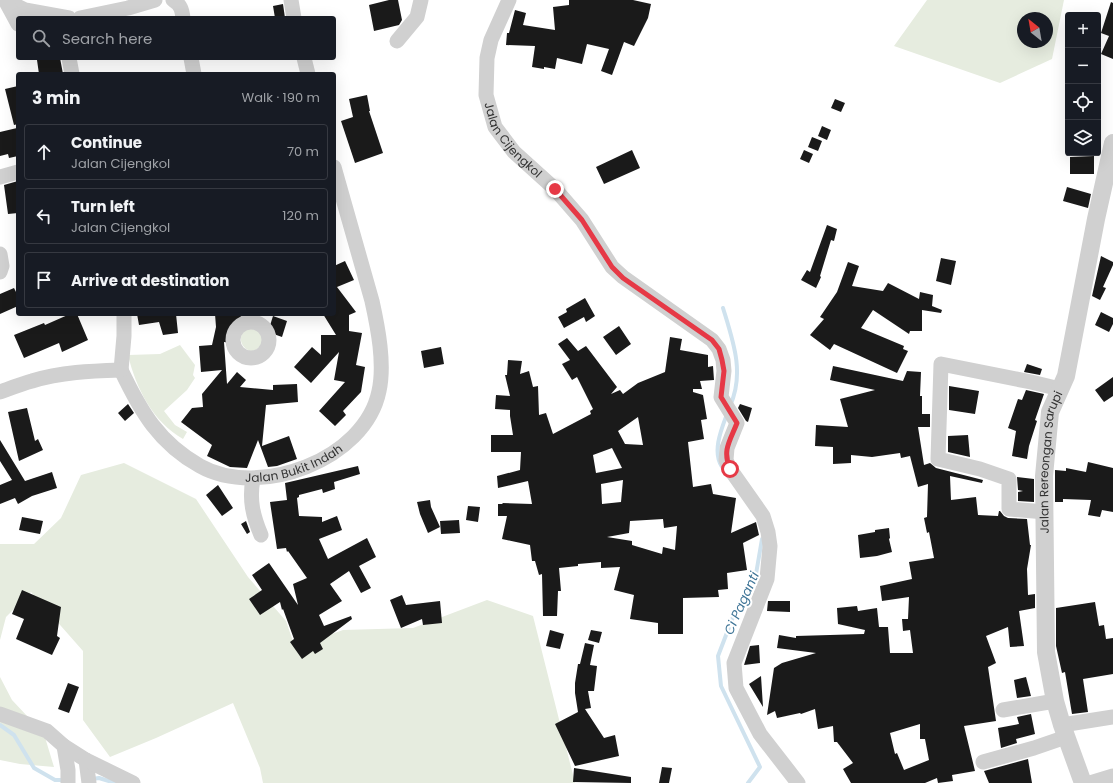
<!DOCTYPE html>
<html lang="en">
<head>
<meta charset="utf-8">
<style>
	body { margin:0; font-family:Poppins,sans-serif; background:#242831; color:#f1f3f6 }
	.controls { position:absolute; right:12px; top:12px; display:grid; overflow:hidden; border-radius:4px; box-shadow:0 4px 16px #0002 }
	.controls button { width:36px; height:36px; display:grid; place-items:center; padding:0; border:0; border-bottom:1px solid #363941; background:#171b24; color:#f1f3f6; font:20px sans-serif }
	.compass { position:absolute; left:1017px; top:12px; width:36px; height:36px; border-radius:50%; background:#171b24; box-shadow:0 4px 16px #0002; rotate:329deg }
	.stop { position:absolute; width:12px; height:12px; margin:-9px; border:3px solid #e63946; border-radius:50%; background:#fff }
	.stop.end { background:#e63946; border-color:#fff; box-shadow:0 1px 4px #0008 }
	.list { margin:0; padding:0; list-style:none }
	h2 { display:flex; justify-content:space-between; align-items:center; height:52px; margin:0; padding:0 16px; font-size:17px }
	h2 small { font-size:13px; font-weight:400; color:#9ea1a6 }
	.list li { display:grid; grid-template-columns:26px 1fr auto; gap:12px; align-items:center; box-sizing:border-box; height:56px; margin:0 8px 8px; padding:0 8px; border:1px solid #363941; border-radius:4px }
	.list b { display:block; font-size:15px; white-space:nowrap }
	.list p { margin:0; font-size:13px; white-space:nowrap; color:#9ea1a6 }
	.list em { font-size:13px; font-style:normal; color:#9ea1a6 }
	.icon { flex:none; width:22px; height:22px; fill:none; stroke:currentColor; stroke-width:2; stroke-linecap:round; stroke-linejoin:round }
	.map { position:relative; flex:none; width:1113px; height:783px; overflow:hidden }
	.search { position:absolute; background:#171b24; box-shadow:0 4px 16px #0002; left:16px; top:16px; width:320px; height:44px; display:flex; align-items:center; gap:10px; box-sizing:border-box; padding:0 14px; border-radius:4px; color:#9ea1a6; font-size:15px }
	.panel { position:absolute; background:#171b24; box-shadow:0 4px 16px #0002; left:16px; top:72px; width:320px; height:244px; border-radius:4px }
	.map>svg:first-child { display:block }
</style>
</head>
<body>
<div class="map">
<svg width="1113" height="783" viewBox="0 0 1113 783">
	<rect width="100%" height="100%" fill="#fff"/>
	<!-- green -->
	<path fill="#e6ecdf" fill-rule="evenodd" d="M927,0H1064L1052,59L1000,83L894,46ZM1023,18H1047V42H1023Z
		M250,327L259,328L266,339L264,343L253,352C239,349 236,333 250,327Z
		M180,345L195,365L193,375L195,378L187,390L164,411L175,425L187,432L183,439C153,422 136,388 128,355L160,354Z
		M124,463L196,499L248,577L286,621L295,647L343,630L413,628L487,600L533,616L575,783H263L260,768L233,703L156,738L110,757L83,720V651L31,592L6,617L0,640V544H34L61,518L81,475Z
		M0,677L12,700L44,734L54,767L20,764L0,760Z"/>
	<g fill="none" stroke-linecap="round" stroke-linejoin="round">
		<!-- stream -->
		<path stroke="#cfe2ee" stroke-width="4" d="M723,308C733,341 745,373 730,406
			M722,467C712,452 721,430 727,414
			M0,725L14,735L34,768L55,780H65
			M92,779L99,778L115,783
			M748,783L760,767L721,686L718,656L733,617L756,574L762,539"/>
	</g>
	<!-- building -->
	<path fill="#1a1a1a" fill-rule="evenodd" d="M389,0H398L402,20L399,25L374,31L369,5Z
		M569,0H633L651,4L648,18L634,46L624,42L612,75L601,71L609,49L587,44L582,64L557,58L555,69L544,67V69L532,67L535,46L506,45L507,33H509L515,10L526,13L523,25L555,30L553,7L569,5Z
		M1111,2L1113,3V59L1101,54L1109,36L1101,33Z
		M283,4L285,18H275L273,6Z
		M52,58H60L63,74H39L37,60Z
		M18,86V124L14,125L5,89Z
		M367,95L370,111H369L383,153L355,163L341,121L353,117L349,99Z
		M835,99L845,103L841,112L831,108Z
		M822,126L831,130L827,140L818,136Z
		M17,128L18,156L9,158L8,154L0,156V132Z
		M812,137L822,141L818,151L808,147Z
		M632,150L640,168L604,184L596,167Z
		M804,150L813,154L809,163L800,159Z
		M1094,156V174H1070V157Z
		M18,181V213L8,214L4,185Z
		M1067,187L1091,194L1088,208L1063,201Z
		M827,225L837,229L834,241L831,240L820,276L821,277L816,288L801,280L807,270L810,272Z
		M1101,256L1113,262V265L1103,287L1106,288L1100,300L1092,296Z
		M941,258L956,261L951,285L936,281Z
		M345,261L354,280L337,287L356,312L349,315V331L362,333L356,365L365,367L361,392L343,411L346,415L335,426L319,411L345,382L334,380L339,352L311,383L294,367L312,347L321,355V335H336L323,314H334V266Z
		M848,262L859,266L852,286L883,291L888,283L919,299L920,292L933,295L932,306L942,310L941,313L922,310V331H910L909,334L873,310L861,328L904,346L903,349L908,351L897,373L834,344L830,350L810,335L824,319L820,317L837,292Z
		M14,288L18,296V306L0,314V294Z
		M585,298L595,316L586,322L584,317L564,328L558,317L567,312L566,309Z
		M1101,312L1113,318V324L1109,332L1095,325Z
		M70,314H77L88,340L62,352L59,343L24,358L14,335L44,323L45,325Z
		M137,314H176L178,333L163,335L159,322L139,325Z
		M215,314H241L242,322L234,325L230,343L224,342L227,384L237,372L246,380L240,387L273,390V385L297,384L298,402L266,405L262,446L289,436L297,459L277,466L268,467L258,440L247,468L230,467L207,456L212,445L181,422L192,408L203,407L202,394L222,370L201,372L199,346L212,345L216,327Z
		M273,316L287,321L282,337L268,332Z
		M619,326L631,344L616,355L603,337Z
		M670,337L682,339L680,350L708,355V367L713,366L714,380L700,381L702,389H693V392L703,395L707,419L701,420L704,439L688,442L693,487L711,484L713,494L736,498L731,533L756,522L759,535L743,543L747,570L727,573L728,589L718,590L719,597L683,598V634H658V623L630,619L634,595L614,590L620,567L601,568V562L578,564V566L559,568L561,591H558L557,616H543L542,574L539,575L535,561H532L530,545L502,539L507,516H498V504H503L502,503L532,504L528,481L498,488L497,476L520,470L521,452H491V435H513L510,416V410L495,409L496,395L510,396L505,375H507L508,360L522,361L520,374L529,371L533,387L538,386L539,415L546,413L553,434L591,414L590,411L593,409L577,377L572,380L562,364L570,360L558,344L567,338L578,351L586,346L617,387L611,394L620,390L623,394L638,383L665,372ZM638,417L643,445L625,444L618,431ZM612,448L622,468L596,473L593,455ZM623,480L621,502L602,504L601,484ZM663,519L664,528L677,526L675,550L663,547L662,554L632,545V541L607,537L629,533L630,521Z
		M441,347L444,364L424,368L421,351Z
		M1027,364L1042,369L1040,375L1024,372Z
		M833,366L903,381L907,371L921,372L920,396H922V414H930V427H918L924,465L930,463L936,468L983,480L982,483L950,476L951,500L976,497L978,515L998,516L999,511H1000L1004,516L1008,518L1027,519L1030,545H1031L1027,569L1028,595L1035,594V608L1019,611L1024,646L1010,647L1008,627L986,636L996,663L988,667L996,721L964,726L975,771L952,775L953,781L938,783L937,778L925,783H851L843,769L853,763L837,742H834L833,726L818,729L815,709L801,714L800,713L777,718L775,711L767,715L774,668L782,663L816,653L777,648L779,635L796,638V636L864,634L865,630L838,624L837,608L857,606L858,611L877,608L879,627H888L890,653H913L910,630L903,631L902,619H908L909,597L882,601L880,586L912,579L909,562L934,558L929,532L927,533L924,518L927,517L928,484L918,487L910,456L901,458L900,453L872,457L851,455V463L833,464V447L815,446L816,425L848,427L840,399L875,390L830,380ZM920,724V739H925L929,760L904,770L897,753L895,754L890,733Z
		M1113,377V396L1104,402L1095,390Z
		M949,386L979,391L975,414L949,410Z
		M1026,390L1044,394L1035,420L1037,421L1029,446L1027,459L1012,456L1016,431L1008,428L1018,399L1022,400Z
		M128,404L134,413L125,421L118,413Z
		M740,404L752,408L748,422L746,421L738,408Z
		M27,408L35,441L38,439L43,450L19,461L8,412Z
		M968,435L970,457L948,452V436Z
		M0,440L25,481L52,472L57,488L32,496L18,504L15,498L0,504V485L12,480L0,461Z
		M1088,462L1113,468V512L1102,510L1100,517L1088,515L1091,500L1063,499V502H1055V470L1066,471V468L1086,472Z
		M358,466L360,474L334,482L335,489L323,493L322,489L299,495V497L297,498L299,516L322,517V522L337,516L342,530L319,539L328,559L367,538L376,557L359,566L371,588L361,593L349,571L330,584L342,601L319,615L324,626L351,616L352,619L320,643L323,649L315,654L313,651L302,659L290,642L294,639L283,609L282,610L280,602L260,615L249,599L262,590L252,575L269,563L298,605L293,584L307,578L288,551L287,552L286,548L277,549L270,502L287,500L285,483Z
		M1017,477L1034,479V502L1018,501V492L1023,491L1018,490Z
		M218,485L233,508L222,516L206,495Z
		M430,500L431,507L440,527L428,533L420,514L417,502Z
		M468,506L480,507L478,522L466,520Z
		M22,517L43,521L40,534L19,530Z
		M459,520L460,533L441,534L440,521Z
		M246,521L250,532L247,534L241,524Z
		M889,528L890,538L889,539L892,552L877,556L860,558L858,535L875,532V530Z
		M22,590L61,607L57,636L60,638L52,655L16,639L24,619L12,614Z
		M402,595L406,605L440,601L442,623L423,625L422,619L401,628L390,600Z
		M768,601H790V612L767,611Z
		M1095,602L1099,626L1104,625L1106,639L1113,638V674L1083,679L1088,712L1072,714L1065,672L1062,673L1056,646V608Z
		M550,630L564,634L560,649L546,646Z
		M591,630L602,632L599,643L588,640Z
		M585,643L594,645L590,665L597,666L594,691H588L591,708L585,709L604,738L615,735L619,756L575,766L555,724L578,712L575,693V683L578,664H580Z
		M759,645L760,663L744,665L750,646Z
		M761,676L763,707L749,684Z
		M1026,677L1031,696L1017,698L1014,680Z
		M68,683L79,687L69,713L58,709Z
		M1031,714L1035,734L1016,739L1017,743L1001,748L998,728L1019,724L1017,717Z
		M1028,759L1032,783H989L984,771Z
		M662,767L672,768L669,783H659Z
		M574,768L631,777V783L573,782Z"/>
	<g fill="none" stroke-linecap="round" stroke-linejoin="round">
		<!-- minor -->
		<g stroke="#d0d0d0" stroke-width="15">
			<path d="M5,0L25,10L69,18"/>
			<path d="M5,0L18,24"/>
			<path d="M173,0C181,5 182,10 183,18"/>
			<path d="M291,0L294,18"/>
			<path id="s1" d="M509,0L491,40L487,58L486,95L495,127L514,152L555,189L582,220L612,267L623,277L712,340L719,349L723,360L724,371L721,397L737,423L727,448L726,460L730,469L763,516L768,532L770,546L767,579L734,663L736,688L760,734L798,783"/>
			<path d="M80,18L128,8L155,0"/>
			<path d="M397,41L417,17L421,0"/>
			<path d="M69,58L72,74"/>
			<path d="M191,58L194,74"/>
			<path d="M304,58L308,74"/>
			<path d="M0,177L18,172"/>
			<path d="M0,254L2,266L0,272"/>
			<circle cx="251" cy="340" r="18"/>
			<path id="s2" d="M121,370C141,412 159,443 200,466C259,499 365,460 379,391C385,364 378,328 372,301L334,167"/>
			<path d="M121,370L124,336V314"/>
			<path d="M0,392C11,388 21,384 32,381C61,372 91,371 121,370"/>
			<path d="M253,479C249,500 253,516 261,535"/>
			<path d="M1045,512L1009,509V479L980,469L938,459L941,364L1031,382L1060,389"/>
			<path d="M1003,710L1055,701"/>
			<path d="M0,714L47,731L64,746L86,760L89,783"/>
			<path d="M1062,725L1113,717"/>
			<path d="M64,746L68,770V783"/>
			<path d="M86,760L133,783"/>
			<path d="M983,762L1034,748L1066,737"/>
			<path d="M1090,783L1113,776"/>
		</g>
		<!-- tertiary -->
		<path stroke="#d0d0d0" stroke-width="18" id="s3" d="M1083,783L1062,725L1055,701L1046,652L1044,476L1050,412L1066,376L1096,219L1113,143"/>
	</g>
	<g fill="none" stroke-linecap="round" stroke-linejoin="round">
		<!-- route -->
		<path stroke="#e63946" stroke-width="5" d="M555,189L582,220L612,267L623,278L712,340L719,349L722,360L724,371L721,397L737,423C730,441 722,450 730,469"/>
	</g>
	<g text-anchor="middle" stroke-width="4" stroke-linejoin="round" paint-order="stroke">
		<!-- street labels -->
		<g font-size="12" fill="#333" stroke="#fff">
			<text dy="4" stroke="none"><textPath href="#s1" startOffset="153">Jalan Cijengkol</textPath></text>
			<text dy="4" stroke="none"><textPath href="#s2" startOffset="225">Jalan Bukit Indah</textPath></text>
			<text dy="4" stroke="none"><textPath href="#s3" startOffset="327">Jalan Rereongan Sarupi</textPath></text>
		</g>
		<!-- water labels -->
		<g font-size="13" font-style="italic" fill="#3f7597" stroke="#fff">
			<text transform="translate(741 603) rotate(-66)" y="5">Ci Paganti</text>
		</g>
	</g>
</svg>
<div class="controls">
<button>+</button>
<button>−</button>
<button><svg class="icon" aria-label="locate" viewBox="0 0 24 24"><circle cx="12" cy="12" r="6"/><path d="M12 2v4M12 18v4M2 12h4M18 12h4"/></svg></button>
<button><svg class="icon" aria-label="layers" viewBox="0 0 24 24"><path d="M12 4l9 5-9 5-9-5zM3 14l9 5 9-5"/></svg></button>
</div>
<svg class="compass" viewBox="-18 -18 36 36"><path d="M0-13l5 13h-10z" fill="#e53935"/><path d="M0 13l5-13h-10z" fill="#9ea1a6"/></svg>
<div class="stop" style="left:730px;top:469px"></div>
<div class="stop end" style="left:555px;top:189px"></div>
<div class="search"><svg class="icon" aria-label="search" viewBox="0 0 24 24"><circle cx="10" cy="10" r="6"/><path d="M15 15l6 6"/></svg>Search here</div>
<section class="panel">
<h2>3 min<small>Walk · 190 m</small></h2>
<ul class="list">
<li><svg class="icon" aria-label="ahead" viewBox="0 0 24 24"><path d="M12 20V5M6 11l6-6 6 6"/></svg><div><b>Continue</b><p>Jalan Cijengkol</p></div><em>70 m</em></li>
<li><svg class="icon" aria-label="left" viewBox="0 0 24 24"><path d="M17 20v-9H6M10 6l-5 5 5 5"/></svg><div><b>Turn left</b><p>Jalan Cijengkol</p></div><em>120 m</em></li>
<li><svg class="icon" aria-label="arrive" viewBox="0 0 24 24"><path d="M6 21V4h12l-3 4 3 4H6"/></svg><div><b>Arrive at destination</b></div></li>
</ul>
</section>
</div>
</body>
</html>
